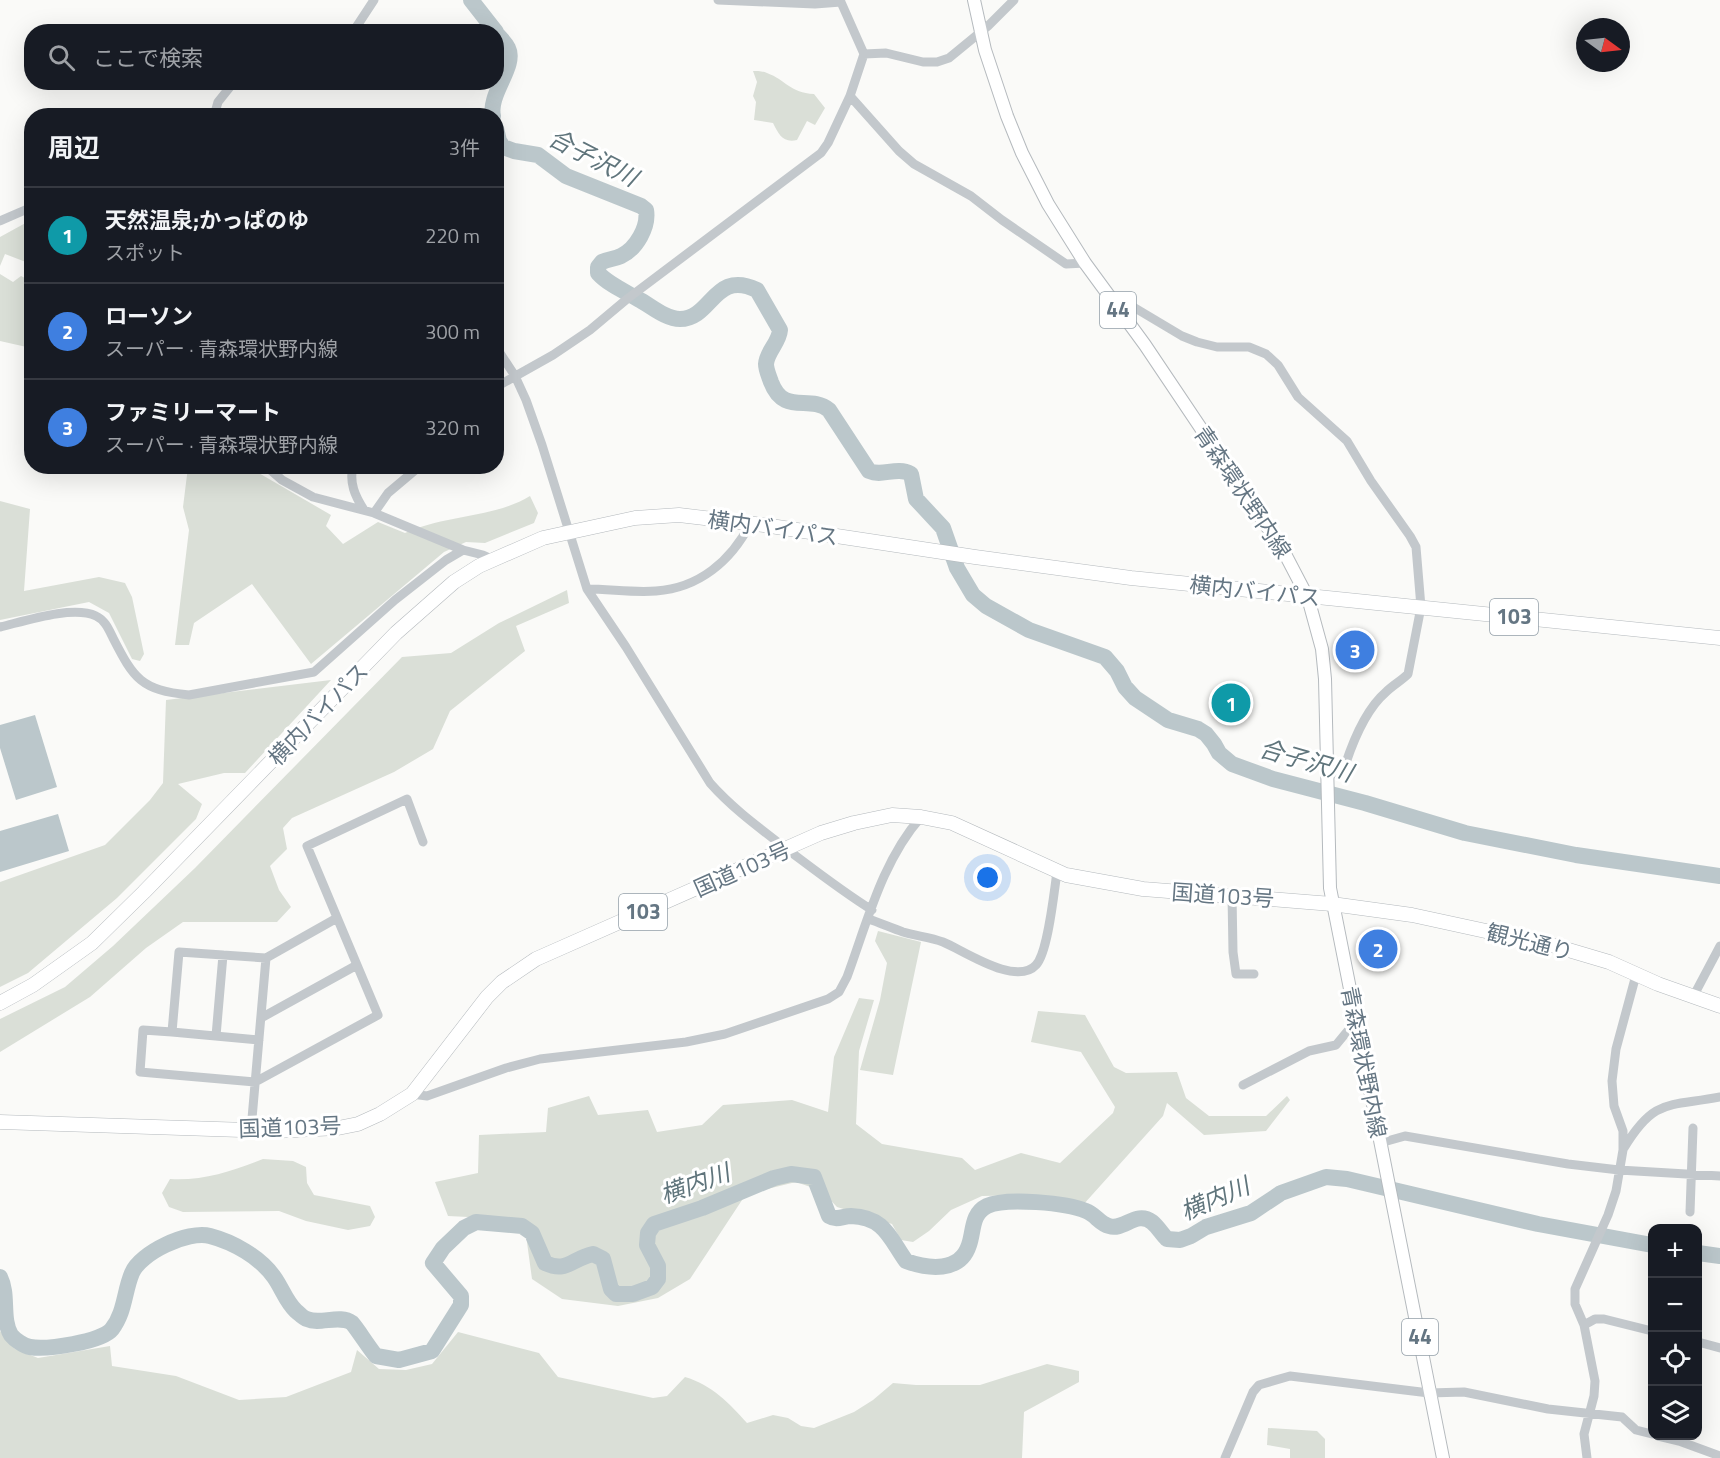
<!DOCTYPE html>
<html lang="ja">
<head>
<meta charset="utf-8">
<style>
	body { margin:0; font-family:"Titillium Web","Noto Sans JP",sans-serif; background:#20242c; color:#f1f3f6 }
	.controls { position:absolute; right:18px; bottom:18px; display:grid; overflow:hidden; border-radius:12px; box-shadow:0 6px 24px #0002 }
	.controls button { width:54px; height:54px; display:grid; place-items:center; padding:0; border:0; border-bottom:2px solid #363941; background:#171b24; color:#f1f3f6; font:30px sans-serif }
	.compass { position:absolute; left:1576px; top:18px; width:54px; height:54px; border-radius:50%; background:#171b24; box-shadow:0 6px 24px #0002; rotate:105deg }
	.you { position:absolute; left:988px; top:878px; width:21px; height:21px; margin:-15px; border:4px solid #fff; border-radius:50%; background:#1a73e8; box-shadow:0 0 0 9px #1a73e833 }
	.badge { display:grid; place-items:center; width:39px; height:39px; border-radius:50%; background:#e4572e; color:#fff; font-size:20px; font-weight:700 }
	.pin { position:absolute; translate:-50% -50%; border:3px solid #fff; box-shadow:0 2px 6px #0006 }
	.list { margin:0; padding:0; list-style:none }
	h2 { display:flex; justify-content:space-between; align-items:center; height:78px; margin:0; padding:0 24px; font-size:26px }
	h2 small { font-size:20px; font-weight:400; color:#9ea1a6 }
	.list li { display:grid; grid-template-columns:39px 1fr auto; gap:18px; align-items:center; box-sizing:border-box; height:96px; padding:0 24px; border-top:2px solid #363941 }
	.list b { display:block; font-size:22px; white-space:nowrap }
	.list p { margin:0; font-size:20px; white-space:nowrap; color:#9ea1a6 }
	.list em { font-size:20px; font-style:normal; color:#9ea1a6 }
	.icon { flex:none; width:33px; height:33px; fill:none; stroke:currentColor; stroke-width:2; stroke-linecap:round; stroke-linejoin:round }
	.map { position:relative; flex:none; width:1720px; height:1458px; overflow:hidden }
	.search { position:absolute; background:#171b24; box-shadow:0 6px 24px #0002; left:24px; top:24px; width:480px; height:66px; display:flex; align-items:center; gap:15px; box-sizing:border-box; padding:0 21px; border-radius:24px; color:#9ea1a6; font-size:22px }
	.panel { position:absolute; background:#171b24; box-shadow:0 6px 24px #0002; left:24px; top:108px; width:480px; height:366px; border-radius:24px }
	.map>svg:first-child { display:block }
</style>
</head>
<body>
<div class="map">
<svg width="1720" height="1458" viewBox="0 0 1720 1458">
	<rect width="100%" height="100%" fill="#fafaf8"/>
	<!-- green -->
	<path fill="#dadfd7" d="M753,71C757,71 763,71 767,73C786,80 790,93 814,94L825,108L815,125L807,121L797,140C783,143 779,135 773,123L754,120L756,102L753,96L757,82Z
		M31,220V264L5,254L0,266V237Z
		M0,274L13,282L21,276L31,281V348L0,341Z
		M239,466L252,469L331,515L326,526L343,544L378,522L405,533C444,515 494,518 530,496L538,513L534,523L485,543L466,542L444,552L311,664L252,584L194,623L189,645H175L189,530L183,507L188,467Z
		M0,501L30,509L24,591L99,577L125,583L132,597L144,654L140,661L132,659L109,613L89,602L0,620Z
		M567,590L569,603L516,626L525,651L450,711L433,749L394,772L292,818L283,828L287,849L270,866L279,890L291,907L277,922H183L146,948L90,997L0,1052V1019L65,987L113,946L195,868L402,657L451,653L499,623Z
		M331,680L245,773H224L178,784L202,804L196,819L117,898L28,973L0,987V882L105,845L150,800L163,783L166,700Z
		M878,931L921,942L893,1075L860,1070L880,1000L887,963L875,941Z
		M859,998L874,1000L859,1051L856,1124L882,1144L962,1158L975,1170L1021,1153L1060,1163L1113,1113L1115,1107L1081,1052L1031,1042L1038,1011L1085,1015L1114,1067L1126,1073L1177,1072L1186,1098L1209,1116H1266L1287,1096L1290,1100L1266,1131L1204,1135L1167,1103L1163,1116L1083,1205L1064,1198L1024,1195L982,1196L951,1210L929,1231L913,1242L901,1240L892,1224L837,1207L822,1191L796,1182L746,1194L690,1279L658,1298L618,1306L562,1299L532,1279L526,1235L509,1219L448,1216L435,1182L478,1173L479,1135L546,1132L548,1108L589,1096L598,1115L648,1110L657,1132L702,1125L723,1105L792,1100L828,1112L834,1057Z
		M263,1159L293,1161L306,1167L307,1183L314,1195L370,1206L375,1217L370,1226L348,1230L306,1221L279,1211L183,1212L169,1207L162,1193L170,1179C203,1181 233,1171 263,1159Z
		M0,1331L15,1349L38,1358L110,1346L112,1366L176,1376L239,1400L286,1397L351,1372L357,1350L379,1369L406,1370L432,1364L458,1332L539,1353L558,1377L653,1398L667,1396L685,1377C712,1385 729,1403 747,1423L773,1415L788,1418L801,1426L814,1428L854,1412L873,1400L893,1383L916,1385H980L1047,1364L1079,1371V1382L1024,1412L1022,1458H0Z
		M1268,1428L1317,1431L1325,1439V1458H1290V1449L1267,1445Z"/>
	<!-- water -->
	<path fill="#bbc7cb" d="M35,715L57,787L16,800L0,748V725Z
		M58,814L69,851L0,872V831Z"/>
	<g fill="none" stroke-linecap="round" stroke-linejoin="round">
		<!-- river -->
		<path stroke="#bbc7cb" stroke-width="16" d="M471,0L496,32
			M493,116C488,94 517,66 508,48C505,42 500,38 496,33
			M496,128L499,141L503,147L514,151L538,155L566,176L641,206L646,210C649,227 636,249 621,256C615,259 608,259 602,262L598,267V273C608,284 624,291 638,299C650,305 665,319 680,319C712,319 714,269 757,290L780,330C779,343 767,351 766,364C766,370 769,376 771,382C784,416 809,394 829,410L869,471C883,477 896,466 911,474L916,499L943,528L957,568L973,595L986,606L1029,630L1105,657L1117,671L1125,687L1135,698L1168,720L1198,729L1206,734L1214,744L1219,753L1232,764L1273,779L1365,803L1465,833L1576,855L1720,876
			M1698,1253L1720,1256
			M0,1277C9,1295 1,1318 11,1335C15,1340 24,1346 30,1347C46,1350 102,1342 112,1329C125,1312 124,1292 132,1273C140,1253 188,1230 210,1236C233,1242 260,1257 274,1277C282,1288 286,1302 296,1311C299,1313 303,1318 307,1319C320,1325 340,1314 352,1323C356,1327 370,1349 376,1356L399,1360L432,1351L461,1305V1296L433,1263L443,1248L464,1228L476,1222L522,1226L532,1233L545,1263C567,1273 571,1259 593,1254L603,1259L611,1289L616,1294H633L652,1287L658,1279V1266L647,1245L648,1233L654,1224L702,1208L774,1178L791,1174L814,1177L829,1216C837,1221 843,1216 851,1216C885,1217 890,1239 906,1261C928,1269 960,1273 969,1245C974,1231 971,1214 987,1206C1006,1197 1067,1203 1086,1211C1095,1214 1100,1224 1109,1226C1124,1231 1136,1210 1152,1222C1158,1227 1162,1234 1167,1239L1180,1240L1191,1236L1206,1227L1251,1213L1281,1193L1326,1177L1347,1179L1538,1224L1652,1245"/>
		<!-- major casing -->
		<g stroke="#b5babe" stroke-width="14">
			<path id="major" d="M974,0L985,50L1007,116L1022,153L1048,204L1085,263L1145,345L1284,552L1308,598L1322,649L1325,679L1330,888L1443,1458"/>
		</g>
		<!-- highway casing -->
		<g stroke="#b4b9bd" stroke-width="15">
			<path id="highway" d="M0,1003L33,985L92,943L144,892L396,633L454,582L479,566L543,538L635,518L679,515L764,525L975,557L1131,578L1720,638
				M0,1122L275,1131L338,1128L358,1124L380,1114L412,1094L487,997L502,982L536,959L821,833L854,823L892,815L921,817L952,823L1066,875L1143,889L1332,904L1412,915L1555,946L1609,962L1658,984L1720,1006"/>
		</g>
		<!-- minor -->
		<path stroke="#c3c8cc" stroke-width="9" d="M718,0L815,4L841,2
			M353,32L374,0
			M864,54L886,53L923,62H937L949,58L988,26L1014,0
			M850,96L899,151L914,164L971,196L1002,220L1066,264L1085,263
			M214,116L218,102L234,82
			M0,221L32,207
			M1115,306L1130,305L1182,336L1197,342L1217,347H1249L1266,354L1278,365L1298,397L1347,441L1371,481L1410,536L1416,547L1421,607L1408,674C1401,681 1393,685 1386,692C1365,710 1351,746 1343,772L1327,776
			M496,347L515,376L526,400L542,445L587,589L626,647L710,783C733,809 761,829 788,850C816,871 843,892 872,910
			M496,387L553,355L590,330L627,299L821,153L828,143L850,96L864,54L840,0
			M266,466L282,480L313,497L374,513L463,550L483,555L494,560
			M353,466C349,483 355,496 364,510
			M374,513L388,493L420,466
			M587,589C610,589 634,593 656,591C699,588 731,561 750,524
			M0,627C25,621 73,605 96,616C105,620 109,630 113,638C134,679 141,690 189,695L314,672L395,600L446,560L463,550
			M1232,895L1233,952L1236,974H1254
			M337,918L266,958L179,952L172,1032L143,1030L140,1072L255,1082L378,1015C354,959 331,902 307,846L407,799L423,842
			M869,919C880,923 892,928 903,932C916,936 930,937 943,942C963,950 1016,987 1036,965C1048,953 1054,892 1057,872
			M1693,997L1720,946
			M261,1018L357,965
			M172,1032L259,1040
			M216,1036L223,955
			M1243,1085L1309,1051L1336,1045L1355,1022
			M412,1094L427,1096L506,1068L540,1059L686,1042L725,1034L828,999L839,992L847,977C867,923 882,861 921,817
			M251,1130L266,958
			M1380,1143L1405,1136L1568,1164L1619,1170L1720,1176
			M1624,1148C1655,1097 1669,1107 1720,1097
			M1690,1212L1693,1128
			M1584,1325L1595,1319H1604L1652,1331
			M1698,1342L1720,1348
			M1658,1436L1679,1441L1720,1456
			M1225,1458L1253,1392L1259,1385L1290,1376L1429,1393L1464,1392L1548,1409L1622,1417L1636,1430L1652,1434
			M1587,1458L1584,1434L1594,1396L1595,1381L1584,1325L1575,1304V1289L1608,1215L1616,1191L1623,1150V1131L1614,1106L1612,1081L1616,1049L1636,975"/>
		<!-- major -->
		<use href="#major" stroke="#fff" stroke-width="12"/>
		<!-- highway -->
		<use href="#highway" stroke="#fff" stroke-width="14"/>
	</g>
	<g text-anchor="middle" stroke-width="6" stroke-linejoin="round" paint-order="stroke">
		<!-- shield labels -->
		<g fill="#fff" stroke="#939fa8" stroke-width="1.5">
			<rect x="1100" y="292" width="36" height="36" rx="4.5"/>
			<rect x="1490" y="599" width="48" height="36" rx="4.5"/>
			<rect x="619" y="894" width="48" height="36" rx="4.5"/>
			<rect x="1402" y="1319" width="36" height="36" rx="4.5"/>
		</g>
		<g font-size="21" font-weight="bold" fill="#657683">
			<text x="1118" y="317">44</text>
			<text x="1514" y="624">103</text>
			<text x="643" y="919">103</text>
			<text x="1420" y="1344">44</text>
		</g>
		<!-- street labels -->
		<g font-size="22" fill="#657683" stroke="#fff">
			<text transform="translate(1243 492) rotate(56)" y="8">青森環状野内線</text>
			<text transform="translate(773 528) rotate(8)" y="8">横内バイパス</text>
			<text transform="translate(1255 591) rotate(6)" y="8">横内バイパス</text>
			<text transform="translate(318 714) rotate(-46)" y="8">横内バイパス</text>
			<text transform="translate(742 869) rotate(-24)" y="8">国道103号</text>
			<text transform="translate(1223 895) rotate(4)" y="8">国道103号</text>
			<text transform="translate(1530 942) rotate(14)" y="8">観光通り</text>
			<text transform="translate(1364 1062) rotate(79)" y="8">青森環状野内線</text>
			<text transform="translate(290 1127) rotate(-2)" y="8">国道103号</text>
		</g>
		<!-- water labels -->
		<g font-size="24" font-style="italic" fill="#60757c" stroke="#fff">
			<text transform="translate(593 158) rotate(27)" y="8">合子沢川</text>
			<text transform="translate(1306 761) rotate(16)" y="8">合子沢川</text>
			<text transform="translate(695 1184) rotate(-20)" y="8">横内川</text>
			<text transform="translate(1215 1199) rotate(-23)" y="8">横内川</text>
		</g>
	</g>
</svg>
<div class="controls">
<button>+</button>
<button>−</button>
<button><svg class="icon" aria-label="locate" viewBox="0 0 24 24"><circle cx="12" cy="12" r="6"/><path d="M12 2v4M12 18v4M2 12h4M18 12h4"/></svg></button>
<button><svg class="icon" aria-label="layers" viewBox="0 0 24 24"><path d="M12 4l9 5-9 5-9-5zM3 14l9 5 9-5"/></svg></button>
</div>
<svg class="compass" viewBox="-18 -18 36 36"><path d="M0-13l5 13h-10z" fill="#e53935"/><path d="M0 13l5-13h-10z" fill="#9ea1a6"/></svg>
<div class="you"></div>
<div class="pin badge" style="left:1231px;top:703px;background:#0f9aa8">1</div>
<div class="pin badge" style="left:1378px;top:949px;background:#3f7fe0">2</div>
<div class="pin badge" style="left:1355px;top:650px;background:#3f7fe0">3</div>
<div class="search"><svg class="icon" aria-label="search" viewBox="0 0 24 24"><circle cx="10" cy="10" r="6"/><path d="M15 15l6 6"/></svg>ここで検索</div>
<section class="panel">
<h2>周辺<small>3件</small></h2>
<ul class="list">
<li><span class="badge" style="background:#0f9aa8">1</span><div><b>天然温泉;かっぱのゆ</b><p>スポット</p></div><em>220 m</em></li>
<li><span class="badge" style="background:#3f7fe0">2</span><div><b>ローソン</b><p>スーパー · 青森環状野内線</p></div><em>300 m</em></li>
<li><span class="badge" style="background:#3f7fe0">3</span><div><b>ファミリーマート</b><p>スーパー · 青森環状野内線</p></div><em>320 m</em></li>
</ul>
</section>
</div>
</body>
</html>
